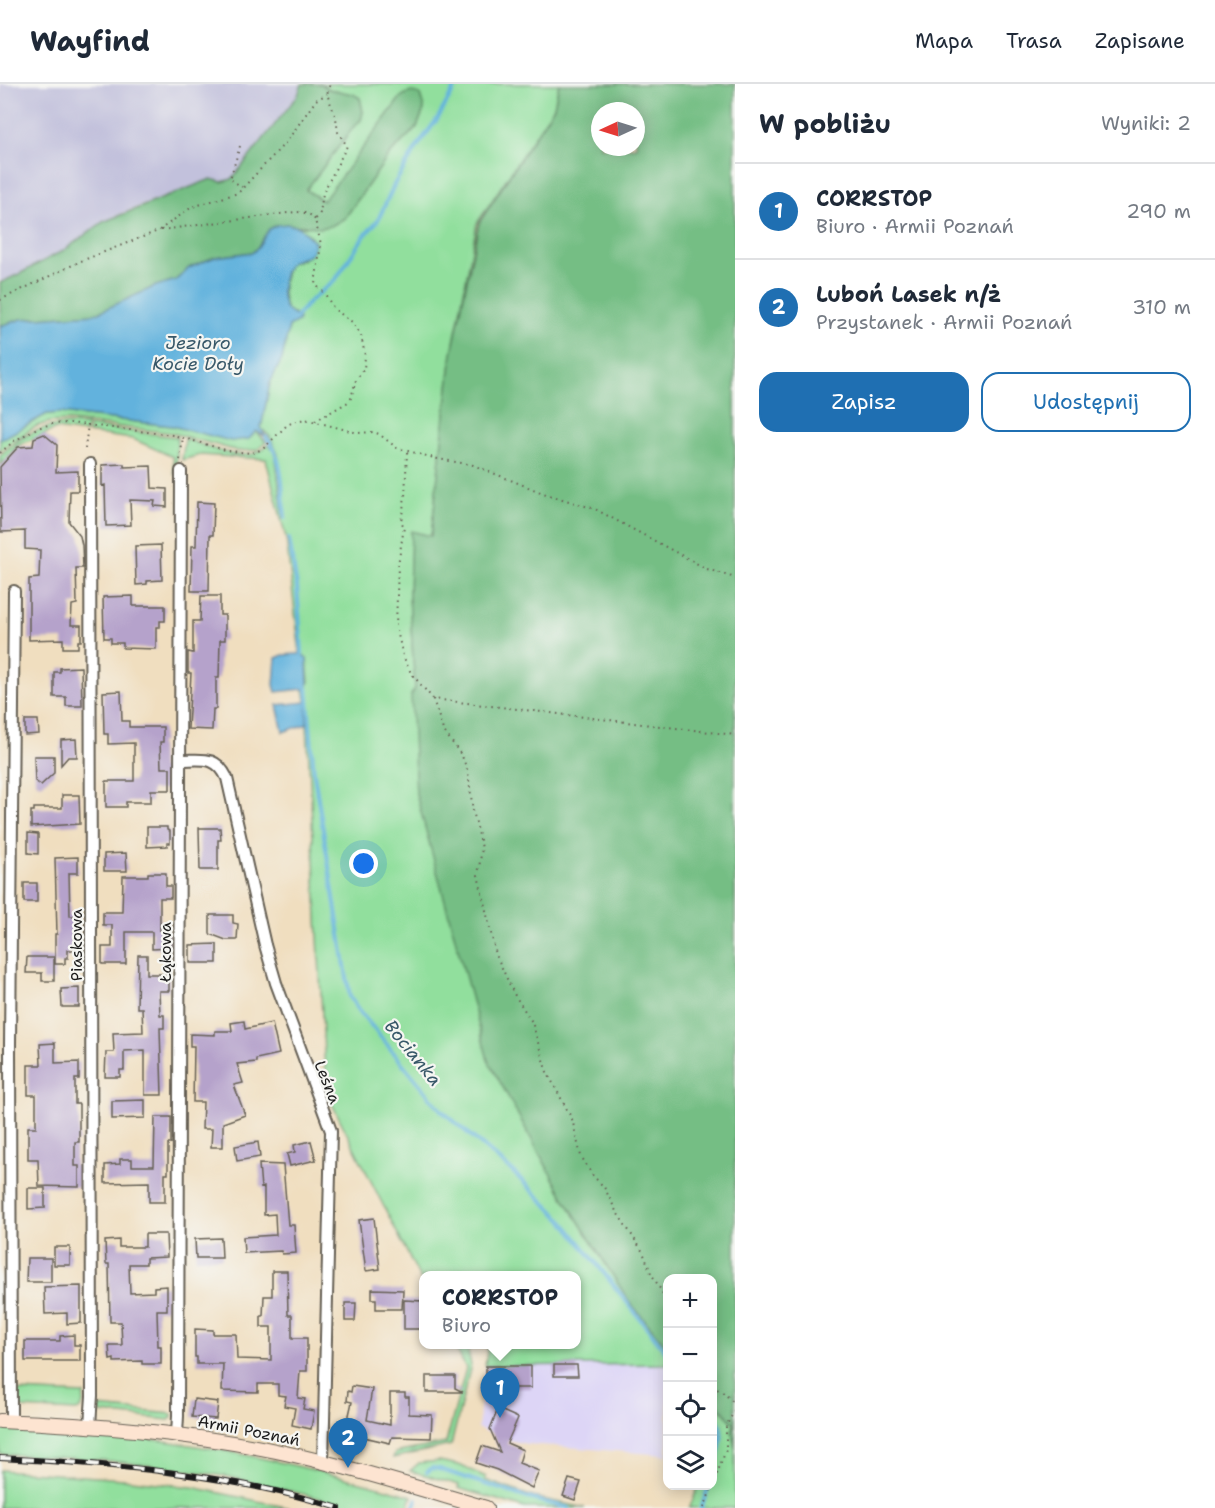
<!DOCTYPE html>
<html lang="pl">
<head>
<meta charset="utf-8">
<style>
	body { margin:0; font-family:"Shantell Sans",sans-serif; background:#f6f6f7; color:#1f2937 }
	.controls { position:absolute; right:18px; bottom:18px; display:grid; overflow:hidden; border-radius:12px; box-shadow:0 3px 15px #0003 }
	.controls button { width:54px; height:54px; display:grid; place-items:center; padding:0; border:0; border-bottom:2px solid #e0e1e3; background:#fff; color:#1f2937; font:30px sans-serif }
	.compass { position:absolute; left:591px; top:18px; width:54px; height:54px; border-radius:50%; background:#fff; box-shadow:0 3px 15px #0003; rotate:266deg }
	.you { position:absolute; left:364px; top:780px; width:21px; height:21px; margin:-15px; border:4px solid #fff; border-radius:50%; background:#1a73e8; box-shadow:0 0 0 9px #1a73e833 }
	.badge { display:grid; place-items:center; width:39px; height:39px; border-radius:50%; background:#1f6fb2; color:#fff; font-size:20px; font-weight:700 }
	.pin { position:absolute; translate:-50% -50px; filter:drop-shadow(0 2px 3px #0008) }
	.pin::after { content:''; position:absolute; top:32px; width:21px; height:18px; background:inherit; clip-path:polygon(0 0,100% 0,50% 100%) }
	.popup { position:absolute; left:419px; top:1187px; width:162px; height:78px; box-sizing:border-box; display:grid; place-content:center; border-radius:12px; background:#fff; filter:drop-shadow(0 2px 4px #0005); font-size:20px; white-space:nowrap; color:#747a83 }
	.popup b { font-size:22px; color:#1f2937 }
	.popup::after { content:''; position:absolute; left:50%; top:100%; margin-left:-12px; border:12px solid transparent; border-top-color:#fff }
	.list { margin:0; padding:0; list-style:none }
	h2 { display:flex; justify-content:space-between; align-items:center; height:78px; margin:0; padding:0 24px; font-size:26px }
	h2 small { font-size:20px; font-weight:400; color:#747a83 }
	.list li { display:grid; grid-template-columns:39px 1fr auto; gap:18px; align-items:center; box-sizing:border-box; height:96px; padding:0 24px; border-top:2px solid #e0e1e3 }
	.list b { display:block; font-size:22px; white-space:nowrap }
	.list p { margin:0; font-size:20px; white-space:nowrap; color:#747a83 }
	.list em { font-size:20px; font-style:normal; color:#747a83 }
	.actions { display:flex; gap:12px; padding:18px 24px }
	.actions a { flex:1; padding:14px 0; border:2px solid #1f6fb2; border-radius:18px; text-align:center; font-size:21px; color:#1f6fb2 }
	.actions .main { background:#1f6fb2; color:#fff }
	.icon { flex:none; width:33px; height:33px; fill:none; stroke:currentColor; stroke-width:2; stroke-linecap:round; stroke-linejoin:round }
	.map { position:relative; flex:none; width:735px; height:1424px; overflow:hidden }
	header { display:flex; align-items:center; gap:36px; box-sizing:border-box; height:84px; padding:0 30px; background:#fff; border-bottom:2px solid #e0e1e3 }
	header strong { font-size:28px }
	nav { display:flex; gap:33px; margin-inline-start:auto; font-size:21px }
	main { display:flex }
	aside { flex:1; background:#fff }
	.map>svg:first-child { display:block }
</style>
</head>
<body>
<header>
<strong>Wayfind</strong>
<nav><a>Mapa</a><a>Trasa</a><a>Zapisane</a></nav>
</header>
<main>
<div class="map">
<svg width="735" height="1424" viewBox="0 0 735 1424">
	<rect width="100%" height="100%" fill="#f6f6f2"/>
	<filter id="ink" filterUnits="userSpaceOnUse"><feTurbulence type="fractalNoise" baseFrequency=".0167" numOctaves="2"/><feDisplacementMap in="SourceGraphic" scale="12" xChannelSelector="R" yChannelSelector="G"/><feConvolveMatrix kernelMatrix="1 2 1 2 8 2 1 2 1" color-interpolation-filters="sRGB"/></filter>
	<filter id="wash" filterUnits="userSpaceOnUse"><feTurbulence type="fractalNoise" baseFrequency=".008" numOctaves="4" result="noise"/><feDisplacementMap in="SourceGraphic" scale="24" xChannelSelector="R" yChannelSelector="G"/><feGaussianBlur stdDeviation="1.35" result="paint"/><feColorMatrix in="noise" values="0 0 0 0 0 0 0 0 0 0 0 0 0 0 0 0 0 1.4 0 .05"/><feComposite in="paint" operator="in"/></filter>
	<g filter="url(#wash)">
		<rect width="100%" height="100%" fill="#f0debf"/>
		<!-- built -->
		<path fill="#ddd5f6" d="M667,1280V1371L527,1360L508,1356L478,1344L485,1282Z"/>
		<!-- industrial -->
		<path fill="#c2c1dc" d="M0,0H307L232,95L223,99L211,95L125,128L103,138L64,166L21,189L0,198Z"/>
		<!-- green -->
		<path fill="#91df9d" stroke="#567e5c" stroke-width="1.5" d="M321,0H559L554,23L477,139L452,269L431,452L411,448L409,512L415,605L488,976L564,1114L629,1217L667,1263V1280L485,1282L488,1261L576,1260V1192H424L423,1200L326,1008L307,640L309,635L304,605L309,598L307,575L300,570L286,454L266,375L200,371L182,376L185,355C209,362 248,383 268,361L273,365L276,375L283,434L286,433L278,370L270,353L261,344L270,299L282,275L289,243L297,238L299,234L286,225C281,210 282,193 290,179L304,175L311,152L299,143L311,142L320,144L331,142L345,134L389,71L417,43L424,25L401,13L324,117L306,106L355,41L361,36L363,28L360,14C347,7 332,9 321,0Z
			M60,329L172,342L190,346L256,347L266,358L257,366L238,367L172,349L70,337L51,338L37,342L14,356L0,367V356L47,330Z
			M70,340L87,341L85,349L56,345L17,362L0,381V371C21,352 41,341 70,340Z
			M89,342L177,353V375L174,391L173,373L133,355L88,349Z
			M454,1261H467L471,1281L451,1361L393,1374L395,1369L446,1359L466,1284Z
			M17,1307L84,1310C83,1318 84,1325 76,1327L19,1324L17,1321Z
			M713,1315L734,1340L732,1348L735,1365V1424H689L699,1402H712Z
			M98,1323L172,1330V1333L169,1336L102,1329L99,1328Z
			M0,1344C47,1347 94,1348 141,1354C234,1365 323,1387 412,1412L408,1424H355L303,1410L230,1393L173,1384L101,1376L0,1370Z
			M439,1377L459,1381L486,1393L485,1396L533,1413L585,1424H525L458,1404L459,1401L410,1387L419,1379Z
			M0,1386L123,1395L192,1403L290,1424H0Z"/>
		<!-- forest -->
		<path fill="#74be84" stroke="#486d50" stroke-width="1.5" fill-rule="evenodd" d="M302,0H321L328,5L353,10L360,14L363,28L361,36L355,41L306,106L323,117L401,13C408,8 412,7 420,10L424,25L417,43L389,71L345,134L331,142L320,144L311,142L277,141L269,145L258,163L253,168L214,173L189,184L176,196L156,202L95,230L22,235L0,242V199L21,189L64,166L103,138L211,95L222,98L232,95L298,11Z
			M559,0H735V1365L732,1348L734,1340L713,1315L712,1194H668L667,1263L629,1217L564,1114L488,976L416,710L411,611L415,605L409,512L411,447L431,452L452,269L479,139L554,23ZM600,27H636V63H600Z"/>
		<!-- water -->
		<path fill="#62b2dd" stroke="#3f677c" stroke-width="1.5" d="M287,140L299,143L315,158C312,181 299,169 289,181C281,191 279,216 287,226C290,230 295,231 299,234L298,238L289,243L282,275L270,299L261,344L266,353L256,347L249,355L231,357L172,342L60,329L47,330L0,356V242L22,235L95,230L156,202L176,196L189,184L215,173L253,168L258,163L269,145L277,141Z
			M297,570H302L307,575L308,602L304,605L276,608L274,601L276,574L283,571Z
			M307,618V640L283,648L277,621Z"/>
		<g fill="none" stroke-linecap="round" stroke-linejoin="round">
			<!-- stream -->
			<path stroke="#62b2dd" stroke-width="4" d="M297,232L311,216L336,195L362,155L378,136L395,99L419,60L438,34L457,0
				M266,353C284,373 282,409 285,434
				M289,455L297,503L302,570
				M307,604L314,690L350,913L360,928L441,1026L512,1087L562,1136L668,1270
				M712,1327C729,1348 719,1366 712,1390
				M427,1388L432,1384L439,1385L528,1414L569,1424
				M413,1424L417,1415
				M701,1424L709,1402"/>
		</g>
		<g id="blocks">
			<!-- building -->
			<path fill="#b5a2cb" d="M44,350L57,361L56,388L78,387V407H70L69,438L80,452L82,461L83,484H76L77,520L72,521L71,541H81V557H78V564H63V555L29,556V495L39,494L40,466L25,465V447L1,448L0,383L18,363L33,362L34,354Z
				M124,380V383L151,382L152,404L167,405V423L154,422L155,417L130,416L131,441L106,442L105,401L102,402V381Z
				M197,418L214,419L213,451H210L209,507H191L192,462H196Z
				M161,461L162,496L147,497V500L136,501L135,462Z
				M133,512V522H165V537H160V543H156V565L123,564V559H111V554H104L103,513Z
				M201,512H220V531H225V556H220L219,594H216V625H213L212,646L188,645L191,589H188V568L193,569V537H200Z
				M81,583L82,622H66V613H54V588H60V584Z
				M121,607L122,637H129V643H163V658H160L161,684H170V706H151V718H126V723H106V697H134V659L108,660V650H104L103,608Z
				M25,636H38L39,650L25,651Z
				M76,655L77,673H68L61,681V656Z
				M34,672H54V689L41,701L35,697Z
				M62,711H79L80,740L31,743V727H34V724H62Z
				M147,743H167V746L170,747V759H167V762L147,763Z
				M199,744H220L221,756H218V786H200Z
				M28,749L38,750V770L28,769Z
				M126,769L127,787H104V770Z
				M78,773V789H69L70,832H79V866H68V874H65V880H55V850H57L55,774Z
				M148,789H166V802H171V814H160V847L170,846L171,864L152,865V848H126V880H102V863H112V841H103V828H122L123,792H148Z
				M24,799H37V818H24Z
				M210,831H233V839L238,840L237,856H226L210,850Z
				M217,860V879H190V861Z
				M138,871H147V890H169V907H159L160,931H164V944H160L162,1011H145V966L124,967V986H120V993H105L106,968H114L113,949L143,948L142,924H137Z
				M27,873H54V897H42V889H26Z
				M79,904V923H62L61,905Z
				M244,937L245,945L272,939L279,970L256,975V978L237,980L243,999L234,1001L245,1031L223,1039V1063H211L212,1045H202L203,1018H193L194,962H190V950L215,951V947H232L231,939Z
				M55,959V979L79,978V995H75V1020H79V1058H75V1082H79V1103L39,1102L38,1075H28V1043H36V1011H28V981H41L40,960Z
				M145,1016V1034L112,1035V1017Z
				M155,1033H171V1060H168V1090H165V1118H149V1098L105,1099V1081L120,1080V1075H132V1082H154Z
				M311,1057L316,1076L290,1082L287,1070L295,1068L294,1061Z
				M258,1058L260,1073L237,1077L235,1062Z
				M259,1080L283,1081L288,1141H294L296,1169L282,1170L281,1167L244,1169L243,1153L276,1151L275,1130L264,1131V1103L261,1104Z
				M28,1104H45V1124L28,1125Z
				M374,1134L380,1185L366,1187L359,1136Z
				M145,1150H166L167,1173L146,1174V1180H129L130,1209L154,1208V1203L167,1202V1226H157L158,1262H161V1280H142V1277L114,1278V1275L110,1276L109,1261H122L121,1238H110L109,1180H106L105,1157L119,1156V1163H145Z
				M221,1154L222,1174H196L195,1155Z
				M54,1163H70V1181H54Z
				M27,1174H51V1198H26Z
				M272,1187H287L288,1231H292V1254H307V1287H300L298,1314L305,1315L303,1325L314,1327L311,1345L292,1341L295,1324L284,1322L286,1312L278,1311V1300H258V1308L222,1307L223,1280H197V1273H195V1245L213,1246V1250H236L237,1275L271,1276V1243H261V1232H263L264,1212H272Z
				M81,1202V1239L67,1240V1229L45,1230L44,1203Z
				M372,1205L403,1206L402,1225H376V1215H372Z
				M404,1216L423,1217V1245H404Z
				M345,1219H356L355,1237H345Z
				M74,1251V1261H80V1277H25V1257H60V1252Z
				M554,1281H577L578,1292H554Z
				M486,1282H531V1304H486Z
				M426,1292H455V1304L463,1308H426Z
				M352,1302L372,1305L367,1336L390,1341V1309H405V1313H409V1330L432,1331L431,1354L392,1353L390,1359L355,1351L351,1368L341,1366L352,1318L347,1317L348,1307L351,1308Z
				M194,1315L218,1318L216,1335L192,1333Z
				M498,1325L518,1334L507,1359L523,1366L519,1379L539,1387L532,1404L497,1386L476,1379L482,1362L500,1368L490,1345Z
				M569,1395L581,1398L575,1416L563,1412Z"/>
		</g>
	</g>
	<g filter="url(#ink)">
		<use href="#blocks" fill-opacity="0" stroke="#666055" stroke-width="1.5"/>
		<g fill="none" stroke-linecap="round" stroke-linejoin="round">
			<!-- street casing -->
			<g stroke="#666055" stroke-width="14">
				<path id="street" d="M90,380L92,1312L90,1341
					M181,676C202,676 216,671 227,694L265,861L276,899L331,1047L323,1378
					M11,1337L10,960L14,507
					M177,1350L178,1332L181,387"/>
			</g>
			<!-- secondary casing -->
			<g stroke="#666055" stroke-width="16">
				<path id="secondary" d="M0,1337C93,1341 184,1348 276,1367C347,1382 417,1404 486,1424"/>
			</g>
			<!-- path -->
			<path stroke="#666055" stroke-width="2" stroke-dasharray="1.5 4.5" stroke-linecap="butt" d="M240,62L230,95L242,103
				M161,146L295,128C303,128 311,129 315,136
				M0,216L81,177L158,147L192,123L238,109L287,57L316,16L327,10
				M315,337L348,318L351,314L356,296L364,285L365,272L361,251L352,238L334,225L325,210L315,200L321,160L315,136L320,129L323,109L347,62L338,48L336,34L327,10L330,0
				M85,365L88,340
				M407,368L405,413L401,437L404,443L398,481L396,542L403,572L411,589L433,615L735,651
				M0,369L14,357L37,344L52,340L70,339L173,351L229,367L252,369L263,365L287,341L296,337L305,335L358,349L373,348L379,350L397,364L438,375L473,381L543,409L595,425L707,485L735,494
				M180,376L183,353
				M433,615L443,646L462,672L468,688L473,727L482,764L478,791L496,871L514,910L532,938L546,986L572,1035L581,1072L593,1092L604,1103L616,1127L643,1168L651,1189L663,1210L668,1226
				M712,1302L724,1309L735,1320
				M704,1424L726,1366V1342L735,1326"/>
			<!-- street -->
			<use href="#street" stroke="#fff" stroke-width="10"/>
			<!-- secondary -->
			<use href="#secondary" stroke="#fde4d1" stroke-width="14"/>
			<!-- rail casing -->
			<g stroke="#1c1c1c" stroke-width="6">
				<path id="rail" d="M0,1374C115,1380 229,1390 339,1424"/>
			</g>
			<!-- rail -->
			<use href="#rail" stroke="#f6f6f2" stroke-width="4" stroke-dasharray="11" stroke-linecap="butt"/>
		</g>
	</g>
	<g text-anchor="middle" stroke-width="4.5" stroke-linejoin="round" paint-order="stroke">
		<!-- street labels -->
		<g font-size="16" fill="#1c1c1c" stroke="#f6f6f2">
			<text transform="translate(76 861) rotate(-90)" y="6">Piaskowa</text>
			<text transform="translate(165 868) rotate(-90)" y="6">Łąkowa</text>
			<text transform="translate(328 998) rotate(68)" y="6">Leśna</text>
			<text transform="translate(249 1346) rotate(11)" y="6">Armii Poznań</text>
		</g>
		<!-- water labels -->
		<g font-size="18" font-style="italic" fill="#385869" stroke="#f6f6f2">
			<text x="198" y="265">Jezioro<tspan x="198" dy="21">Kocie Doły</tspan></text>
			<text transform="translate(413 969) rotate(51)" y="6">Bocianka</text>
		</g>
	</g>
</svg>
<div class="controls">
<button>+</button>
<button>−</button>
<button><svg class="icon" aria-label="locate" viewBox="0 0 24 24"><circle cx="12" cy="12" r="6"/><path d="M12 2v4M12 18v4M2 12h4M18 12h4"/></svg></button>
<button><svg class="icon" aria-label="layers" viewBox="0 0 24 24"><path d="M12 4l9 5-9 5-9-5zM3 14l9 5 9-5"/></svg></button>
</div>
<svg class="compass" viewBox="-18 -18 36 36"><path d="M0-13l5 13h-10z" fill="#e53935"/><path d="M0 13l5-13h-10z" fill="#747a83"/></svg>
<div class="you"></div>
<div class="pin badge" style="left:500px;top:1334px">1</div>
<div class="popup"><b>CORRSTOP</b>Biuro</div>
<div class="pin badge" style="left:348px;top:1384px">2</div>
</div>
<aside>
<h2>W pobliżu<small>Wyniki: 2</small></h2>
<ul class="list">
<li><span class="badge">1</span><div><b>CORRSTOP</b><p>Biuro · Armii Poznań</p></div><em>290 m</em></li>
<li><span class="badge">2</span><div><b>Luboń Lasek n/ż</b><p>Przystanek · Armii Poznań</p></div><em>310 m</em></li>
</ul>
<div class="actions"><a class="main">Zapisz</a><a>Udostępnij</a></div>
</aside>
</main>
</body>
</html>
